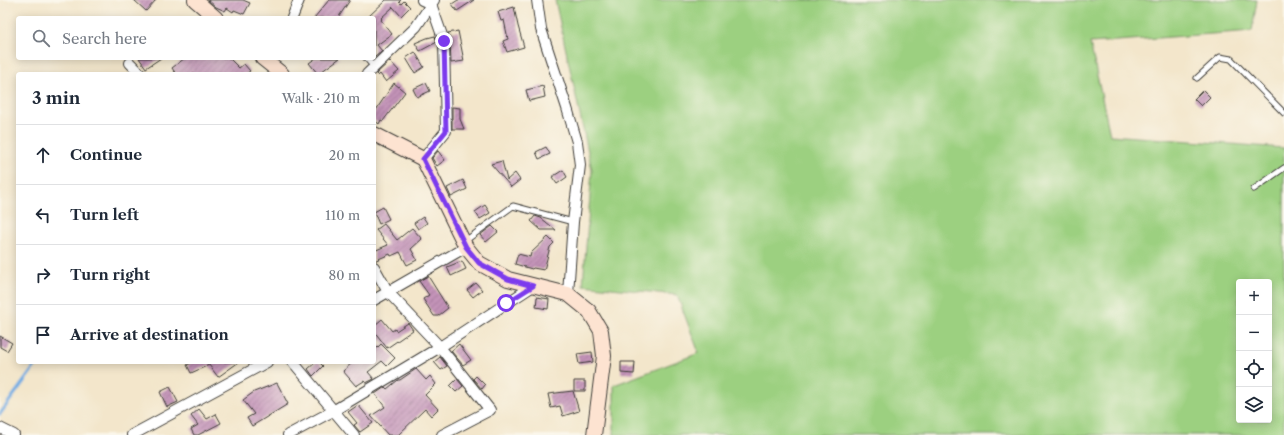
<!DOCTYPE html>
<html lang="en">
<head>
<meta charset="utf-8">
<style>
	body { margin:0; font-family:"Libre Caslon Text",serif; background:#f2f2f3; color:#1f2937 }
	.controls { position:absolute; right:12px; bottom:12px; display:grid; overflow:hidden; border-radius:4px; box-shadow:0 2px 10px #0003 }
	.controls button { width:36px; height:36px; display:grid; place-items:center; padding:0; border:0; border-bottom:1px solid #e0e1e3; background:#fff; color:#1f2937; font:20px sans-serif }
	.stop { position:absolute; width:12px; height:12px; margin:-9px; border:3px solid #7c3aed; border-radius:50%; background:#fff }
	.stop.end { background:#7c3aed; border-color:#fff; box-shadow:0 1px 4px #0008 }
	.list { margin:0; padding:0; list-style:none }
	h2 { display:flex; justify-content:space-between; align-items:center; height:52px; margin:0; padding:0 16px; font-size:17px }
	h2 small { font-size:13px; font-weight:400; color:#747a83 }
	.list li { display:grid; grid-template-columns:26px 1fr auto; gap:12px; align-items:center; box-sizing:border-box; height:60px; padding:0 16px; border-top:1px solid #e0e1e3 }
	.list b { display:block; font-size:15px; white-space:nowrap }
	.list em { font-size:13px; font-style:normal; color:#747a83 }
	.icon { flex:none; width:22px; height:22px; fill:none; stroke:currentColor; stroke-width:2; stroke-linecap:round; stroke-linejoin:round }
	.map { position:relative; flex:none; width:1284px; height:435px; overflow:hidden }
	.search { position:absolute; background:#fff; box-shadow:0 2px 10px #0003; left:16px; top:16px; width:360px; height:44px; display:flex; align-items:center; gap:10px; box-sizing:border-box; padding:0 14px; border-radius:4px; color:#747a83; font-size:15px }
	.panel { position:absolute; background:#fff; box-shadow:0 2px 10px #0003; left:16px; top:72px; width:360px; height:292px; border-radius:4px }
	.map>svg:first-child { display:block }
</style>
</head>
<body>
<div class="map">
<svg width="1284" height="435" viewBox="0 0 1284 435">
	<defs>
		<pattern id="building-hatch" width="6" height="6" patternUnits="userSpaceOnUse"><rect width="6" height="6" fill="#c393b8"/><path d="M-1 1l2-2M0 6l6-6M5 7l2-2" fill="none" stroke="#9e7795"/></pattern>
	</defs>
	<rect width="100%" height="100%" fill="#fbf7ec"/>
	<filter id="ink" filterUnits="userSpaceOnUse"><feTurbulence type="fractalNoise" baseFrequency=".025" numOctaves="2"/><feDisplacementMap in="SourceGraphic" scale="8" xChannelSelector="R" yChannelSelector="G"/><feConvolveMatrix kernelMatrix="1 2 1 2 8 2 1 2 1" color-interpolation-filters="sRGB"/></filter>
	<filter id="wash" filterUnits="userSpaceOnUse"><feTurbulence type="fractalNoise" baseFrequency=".012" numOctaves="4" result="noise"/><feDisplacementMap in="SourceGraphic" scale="16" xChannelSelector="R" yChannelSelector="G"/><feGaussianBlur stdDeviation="0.9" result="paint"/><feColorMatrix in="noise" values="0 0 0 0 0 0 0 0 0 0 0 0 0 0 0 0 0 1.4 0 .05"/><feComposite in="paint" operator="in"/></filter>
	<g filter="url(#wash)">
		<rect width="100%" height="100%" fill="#f3e6cb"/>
		<!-- grass -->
		<path fill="#9cd080" stroke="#5c764e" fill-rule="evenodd" d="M555,0H1257L1252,31L1090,43L1110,135L1284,148V435H614V385L699,353L677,295L583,285L592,170ZM1239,282H1269V420H1239Z"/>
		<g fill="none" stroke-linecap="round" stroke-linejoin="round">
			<!-- stream -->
			<path stroke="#74ade4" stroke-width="3" d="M0,414L38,362"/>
		</g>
		<g id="blocks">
			<!-- building -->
			<path fill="url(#building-hatch)" d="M134,0H156L146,11Z
				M208,0H243L250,3L244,14L234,10L233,12L227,8L225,11L216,7Z
				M329,0H350L338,18H314Z
				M386,0H401L399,2L401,4L404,1L410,7L401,16L393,7L381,18L382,19L381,20L392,34L377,45L382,51L374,58V18H370L369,16Z
				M458,0H474L457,11L452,4Z
				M514,7L518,26L524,47L507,52L503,41L508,39L504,20L501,21L498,12Z
				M458,31L464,61L451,63L450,41L448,33Z
				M435,36L437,42L420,51L415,43L427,38Z
				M415,52L424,67L415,73L406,58Z
				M139,58H161L146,68Z
				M185,58H229L239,68L244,64L250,71L246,74H176L172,68Z
				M316,58H340L318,74L309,63Z
				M390,61L399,71L386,82L380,74L378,76L376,74Z
				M394,83L405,92L383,121L381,120L379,124L374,120V113Z
				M426,83L430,91L417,97L413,89Z
				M543,86L545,97L529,101L526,90Z
				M1203,90L1210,97L1201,106L1194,99Z
				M452,107L460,108V119L464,129H452Z
				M546,147L550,154L539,159L536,152Z
				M438,151L445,160L437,166L432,158Z
				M502,161L507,180L515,173L520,180L511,187L491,164Z
				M563,170L567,177L557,184L552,177Z
				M463,180L467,189L451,197L447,188Z
				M485,205L490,213L480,219L475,212Z
				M383,207L389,219L379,224L374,212Z
				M535,216L541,218L556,230H541L531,221Z
				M423,217L427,223L418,229L414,223Z
				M384,224L397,240L412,228L422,239L411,249L417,260L407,265L400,252L391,256L390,254L374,261V251L388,245L376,230Z
				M492,226L498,232L486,242L480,235Z
				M548,237L554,243L550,247L544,270L533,268L532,269L515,264L518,254L530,257L531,253Z
				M462,261L466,269L451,276L447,267Z
				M428,276L448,308L438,316H434L423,299L429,295L419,281Z
				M476,283L482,290L473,297L467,290Z
				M537,297L549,299L548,309L536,307Z
				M382,319L392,331L395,329L396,331L408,323L413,330L387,348L374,331V326Z
				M0,336L12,343L7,351L0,347Z
				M381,344L395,358L387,366L382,361L368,372L374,379L366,383L364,381L356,386L343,371L353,362H374V351Z
				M459,344L471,360L463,365L451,351Z
				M592,352L593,362L579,364L577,354Z
				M440,357L447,366L441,370L434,362Z
				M193,362H239L218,377L209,365L191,373L187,365Z
				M316,362H319L323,366L313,376L308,369Z
				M621,362H635L634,374L621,373Z
				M416,369L426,380L430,376L436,384L425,395L438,409L431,416L425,409L398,435H388L371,416L385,407L375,394L385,387L387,389L398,380H400Z
				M476,376L485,385L482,389L473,379Z
				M457,379L463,386L456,392L450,386Z
				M574,381H585V391H574Z
				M277,383L288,404L252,426L247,418L254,414L243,400L254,392Z
				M170,387L178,402L167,407L160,392Z
				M573,391L579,411L563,416L560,406L551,408L548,394Z
				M358,405L373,423L360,432L354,425L357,423L348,412Z
				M199,409L207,419L216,414L221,423L198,435H194L191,429L198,425L191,416Z"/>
		</g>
	</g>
	<g filter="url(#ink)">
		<use href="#blocks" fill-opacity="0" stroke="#3c3a36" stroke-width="1"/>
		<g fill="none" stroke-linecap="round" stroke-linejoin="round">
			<!-- lane casing -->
			<g stroke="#3c3a36" stroke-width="7">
				<path id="lane" d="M366,58L374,67
					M1197,78L1220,57L1231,59L1284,113
					M1254,189L1284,168
					M465,241L513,206L573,222"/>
			</g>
			<!-- street casing -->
			<g stroke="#3c3a36" stroke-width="12">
				<path id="street" d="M422,0L431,4L444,41L446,131L423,159
					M537,0L541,29L567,108L577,142L580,165L573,222L568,294
					M292,18L299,0
					M130,63L141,74
					M367,74L416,27L434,0
					M374,267L388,292L440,347L490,410L442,435
					M374,300L466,247
					M293,362L354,435
					M0,428L14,435
					M132,435L267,362
					M288,435L333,411L440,347L533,286"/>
			</g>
			<!-- secondary casing -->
			<g stroke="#3c3a36" stroke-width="16">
				<path id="secondary" d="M195,0L216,18
					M262,58L282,74
					M374,134L423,159L466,247L479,263L508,279L568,294L589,311L601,331L604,356L594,435"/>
			</g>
			<!-- lane -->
			<use href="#lane" stroke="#fff" stroke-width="5"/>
			<!-- street -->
			<use href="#street" stroke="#fff" stroke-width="10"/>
			<!-- secondary -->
			<use href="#secondary" stroke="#fde3d1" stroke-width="14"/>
		</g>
	</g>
	<g fill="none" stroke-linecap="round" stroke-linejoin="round" filter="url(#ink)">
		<!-- route -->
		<path stroke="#7c3aed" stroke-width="5" d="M444,41L446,131L423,159L466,247L479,263L508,279L533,286L506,303"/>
	</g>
</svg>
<div class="controls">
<button>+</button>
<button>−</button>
<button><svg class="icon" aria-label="locate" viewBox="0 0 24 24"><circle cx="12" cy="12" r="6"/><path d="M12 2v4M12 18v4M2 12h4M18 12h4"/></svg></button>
<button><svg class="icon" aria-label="layers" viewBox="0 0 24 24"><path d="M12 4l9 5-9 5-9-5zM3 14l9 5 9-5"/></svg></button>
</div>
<div class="stop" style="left:506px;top:303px"></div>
<div class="stop end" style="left:444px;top:41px"></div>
<div class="search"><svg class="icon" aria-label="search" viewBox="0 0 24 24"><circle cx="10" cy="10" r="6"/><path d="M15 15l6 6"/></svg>Search here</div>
<section class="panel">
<h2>3 min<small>Walk · 210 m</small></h2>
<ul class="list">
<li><svg class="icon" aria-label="ahead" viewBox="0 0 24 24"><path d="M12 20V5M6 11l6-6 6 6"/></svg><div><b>Continue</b></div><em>20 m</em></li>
<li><svg class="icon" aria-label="left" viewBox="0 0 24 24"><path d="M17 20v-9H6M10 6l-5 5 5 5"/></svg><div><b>Turn left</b></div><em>110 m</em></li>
<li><svg class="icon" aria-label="right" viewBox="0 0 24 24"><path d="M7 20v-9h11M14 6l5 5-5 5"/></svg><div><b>Turn right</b></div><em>80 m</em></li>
<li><svg class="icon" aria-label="arrive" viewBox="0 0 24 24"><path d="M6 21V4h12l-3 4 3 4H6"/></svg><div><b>Arrive at destination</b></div></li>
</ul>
</section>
</div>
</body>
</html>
